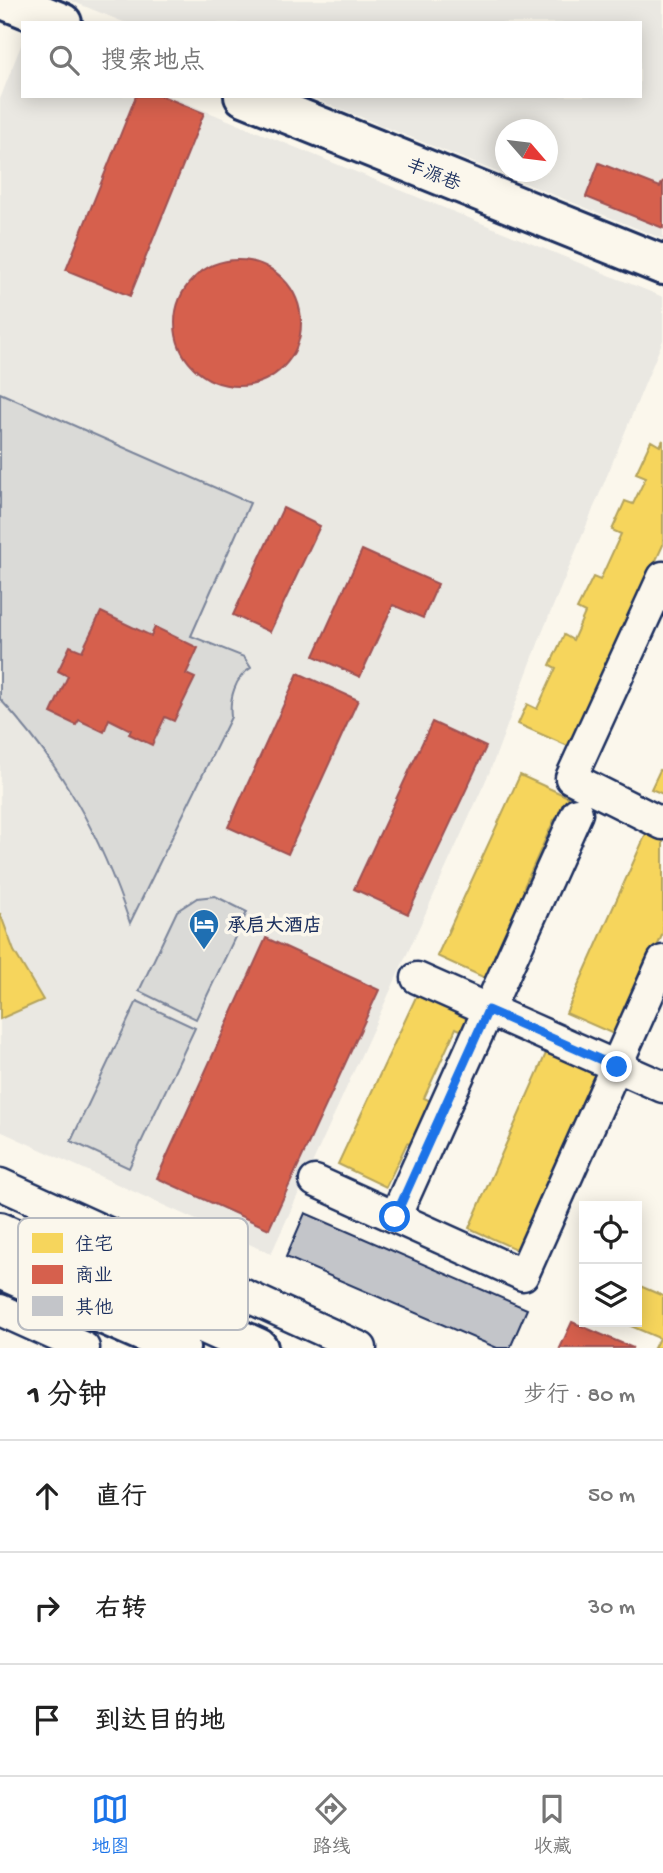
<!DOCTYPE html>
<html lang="zh">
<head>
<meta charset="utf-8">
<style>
	body { margin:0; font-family:"Gochi Hand","LXGW WenKai TC",sans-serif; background:#f6f6f6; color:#222 }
	.controls { position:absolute; right:21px; bottom:21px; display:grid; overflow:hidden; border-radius:0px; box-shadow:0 4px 18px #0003 }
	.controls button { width:63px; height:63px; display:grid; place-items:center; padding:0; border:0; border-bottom:2px solid #e0e0e0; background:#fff; color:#222; font:35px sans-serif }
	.compass { position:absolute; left:495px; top:119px; width:63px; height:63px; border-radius:50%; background:#fff; box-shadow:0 4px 18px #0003; rotate:118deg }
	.stop { position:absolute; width:21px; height:21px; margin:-16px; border:5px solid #1a73e8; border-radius:50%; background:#fff }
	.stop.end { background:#1a73e8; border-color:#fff; box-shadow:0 2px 7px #0008 }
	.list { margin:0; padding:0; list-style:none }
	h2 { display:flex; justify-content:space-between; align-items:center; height:91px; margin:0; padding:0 28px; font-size:30px }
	h2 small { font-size:23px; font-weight:400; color:#767676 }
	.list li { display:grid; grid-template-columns:46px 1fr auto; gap:21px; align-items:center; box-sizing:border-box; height:112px; padding:0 28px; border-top:2px solid #e0e0e0 }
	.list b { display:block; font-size:26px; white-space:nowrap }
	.list em { font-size:23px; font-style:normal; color:#767676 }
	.icon { flex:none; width:38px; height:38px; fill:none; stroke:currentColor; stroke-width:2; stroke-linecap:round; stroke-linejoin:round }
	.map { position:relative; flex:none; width:663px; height:1348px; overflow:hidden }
	.search { position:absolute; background:#fff; box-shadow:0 4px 18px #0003; left:21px; right:21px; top:21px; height:77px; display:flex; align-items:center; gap:18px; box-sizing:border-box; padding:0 24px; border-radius:0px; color:#767676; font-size:26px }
	.sheet { height:427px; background:#fff }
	nav { display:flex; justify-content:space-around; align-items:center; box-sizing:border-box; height:98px; border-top:2px solid #e0e0e0; background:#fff; font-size:19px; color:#767676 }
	nav a { display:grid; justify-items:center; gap:4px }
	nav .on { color:#1a73e8 }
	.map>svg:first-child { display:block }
</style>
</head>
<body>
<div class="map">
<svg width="663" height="1348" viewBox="0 0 663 1348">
	<rect width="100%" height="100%" fill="#fbf7ec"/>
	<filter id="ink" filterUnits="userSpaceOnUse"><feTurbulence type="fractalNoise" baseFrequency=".0143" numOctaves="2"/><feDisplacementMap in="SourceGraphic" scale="14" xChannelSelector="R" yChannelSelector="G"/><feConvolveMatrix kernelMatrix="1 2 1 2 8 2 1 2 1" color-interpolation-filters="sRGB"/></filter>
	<g filter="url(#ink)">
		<!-- built -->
		<path fill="#eae8e2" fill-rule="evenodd" d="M69,0H663V239L308,96H640V23H126ZM505,130H548V172H505Z
			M23,40V96H169L663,297V340L542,633L490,771L271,1254L0,1131V99Z"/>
		<!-- green -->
		<path fill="#dadad7" stroke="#7a849a" stroke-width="2" d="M0,393L250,503L191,636L244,657L251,668C235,677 229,699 231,717L130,923C100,835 64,768 0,699Z
			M215,896L247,912L196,1019L139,991L177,911L197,898Z
			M137,1001L195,1028L129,1168L71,1141Z"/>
		<!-- homes -->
		<path fill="#f6d55c" stroke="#b4a35d" stroke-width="2" d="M663,440V545L570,747L518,724L527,704L537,709L556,668L550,665L564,635L573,640L585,613L577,609L593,577L600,580L621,534L612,530L625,501L633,504L646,477L636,473L651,441L660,446Z
			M660,770L663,771V794L651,789Z
			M520,775L577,801L566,825L554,820L523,889L534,894L513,938L505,935L485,978L437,956Z
			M649,827L663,834V933L618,1036L566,1013Z
			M0,913L14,951L43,1000L0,1019Z
			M422,984L478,1009L467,1033L456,1028L424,1098L435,1103L415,1147L407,1143L386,1187L338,1164Z
			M551,1042L602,1064L520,1251L469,1228Z
			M640,1286L663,1296V1348H654L659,1338L624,1323L637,1322V1292Z"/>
		<!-- shops -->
		<path fill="#d6604d" stroke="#9e5152" stroke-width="2" d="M136,96H162L204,113L130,296L66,270Z
			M599,163L660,187L663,181V228L586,197Z
			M175 323a63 63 0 1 1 126 0a63 63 0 1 1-126 0Z
			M283,508L320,526L270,632L233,615Z
			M362,550L438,584L423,618L393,605L360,677L314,656Z
			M101,612L151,636L155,627L198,648L186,674L195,678L174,721L165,717L152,745L129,734L131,730L109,719L104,732L79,720L76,725L51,713L68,676L58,671L70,646L82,651Z
			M298,673L358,700L288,854L228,827Z
			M432,722L486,747L408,914L354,889Z
			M266,938L379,990L269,1229L157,1178Z
			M572,1322L633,1348H560Z"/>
		<!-- building -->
		<path fill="#c3c5c9" stroke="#1b2f5e" stroke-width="2" d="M305,1213L527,1309L510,1348H497L286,1257Z"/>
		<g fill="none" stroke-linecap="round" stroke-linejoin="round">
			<!-- street casing -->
			<g stroke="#1b2f5e" stroke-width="35">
				<path id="street" d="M663,577L571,778L663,824
					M417,978L663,1087
					M315,1181L523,1275L663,961
					M0,1184L361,1348
					M395,1217L577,813
					M0,1310L84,1348"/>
			</g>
			<!-- secondary casing -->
			<g stroke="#1b2f5e" stroke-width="44">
				<path id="secondary" d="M5,0L62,23
					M244,96L663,265"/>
			</g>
			<!-- highway casing -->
			<g stroke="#1b2f5e" stroke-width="44">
				<path id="highway" d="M0,1232L258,1348
					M0,1269L180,1348"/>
			</g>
			<!-- street -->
			<use href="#street" stroke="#fbf7ec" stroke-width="30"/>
			<!-- secondary -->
			<use href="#secondary" stroke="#fbf7ec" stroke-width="38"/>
			<!-- highway -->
			<use href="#highway" stroke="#fbf7ec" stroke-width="38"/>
		</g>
	</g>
	<g fill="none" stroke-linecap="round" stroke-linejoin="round" filter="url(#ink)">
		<!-- route -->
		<path stroke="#1a73e8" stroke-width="9" d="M395,1217L488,1010L617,1067"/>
	</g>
	<!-- icons -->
	<defs>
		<g id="hotel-pin" transform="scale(1.575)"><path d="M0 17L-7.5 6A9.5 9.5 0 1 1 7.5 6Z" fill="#1f6fb2" stroke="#fbf7ec"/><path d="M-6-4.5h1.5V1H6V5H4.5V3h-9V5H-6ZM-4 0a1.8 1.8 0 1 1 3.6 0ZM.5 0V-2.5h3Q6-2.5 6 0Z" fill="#fff"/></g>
	</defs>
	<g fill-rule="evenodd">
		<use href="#hotel-pin" x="204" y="924"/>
	</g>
	<g text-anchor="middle" stroke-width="7" stroke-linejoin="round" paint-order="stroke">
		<!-- street labels -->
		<g font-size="19" fill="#1b2f5e" stroke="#fbf7ec">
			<text transform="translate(434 173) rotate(22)" y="7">丰源巷</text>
		</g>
		<!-- poi labels -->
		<g font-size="19" font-weight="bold" fill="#1b2f5e" stroke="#fbf7ec" text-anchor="start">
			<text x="227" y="931">承启大酒店</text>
		</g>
	</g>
	<!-- legend -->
	<rect x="18" y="1218" width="230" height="112" rx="10" fill="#fbf7ec" stroke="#b8bbc1" stroke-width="2"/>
	<rect x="32" y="1233" width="31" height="20" fill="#f6d55c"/>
	<rect x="32" y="1265" width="31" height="19" fill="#d6604d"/>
	<rect x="32" y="1296" width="31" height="20" fill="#c3c5c9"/>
	<g font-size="19" fill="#1b2f5e">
		<text x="75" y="1250">住宅</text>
		<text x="75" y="1281">商业</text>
		<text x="75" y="1313">其他</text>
	</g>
</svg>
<div class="controls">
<button><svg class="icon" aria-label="locate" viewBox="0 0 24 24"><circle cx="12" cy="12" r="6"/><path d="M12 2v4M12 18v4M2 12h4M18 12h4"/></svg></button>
<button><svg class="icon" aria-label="layers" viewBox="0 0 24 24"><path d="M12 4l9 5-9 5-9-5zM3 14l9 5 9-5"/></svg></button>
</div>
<svg class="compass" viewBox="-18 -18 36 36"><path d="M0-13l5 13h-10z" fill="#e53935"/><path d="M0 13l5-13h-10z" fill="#767676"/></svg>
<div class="stop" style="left:395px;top:1217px"></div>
<div class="stop end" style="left:617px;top:1067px"></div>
<div class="search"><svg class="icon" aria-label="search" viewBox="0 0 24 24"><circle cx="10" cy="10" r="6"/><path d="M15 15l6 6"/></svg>搜索地点</div>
</div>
<section class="sheet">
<h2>1 分钟<small>步行 · 80 m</small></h2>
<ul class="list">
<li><svg class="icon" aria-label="ahead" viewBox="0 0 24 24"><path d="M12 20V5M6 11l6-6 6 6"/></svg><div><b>直行</b></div><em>50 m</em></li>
<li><svg class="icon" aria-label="right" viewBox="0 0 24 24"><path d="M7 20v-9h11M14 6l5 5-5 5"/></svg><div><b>右转</b></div><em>30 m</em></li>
<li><svg class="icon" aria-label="arrive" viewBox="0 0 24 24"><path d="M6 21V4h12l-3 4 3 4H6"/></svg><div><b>到达目的地</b></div></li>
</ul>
</section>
<nav>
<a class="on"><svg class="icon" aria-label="map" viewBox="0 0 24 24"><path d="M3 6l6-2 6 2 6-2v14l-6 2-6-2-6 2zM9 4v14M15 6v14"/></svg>地图</a>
<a><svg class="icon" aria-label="directions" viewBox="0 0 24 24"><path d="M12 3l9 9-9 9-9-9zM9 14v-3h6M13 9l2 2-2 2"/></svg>路线</a>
<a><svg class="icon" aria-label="saved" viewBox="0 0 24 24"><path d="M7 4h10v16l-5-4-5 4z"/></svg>收藏</a>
</nav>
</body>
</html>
